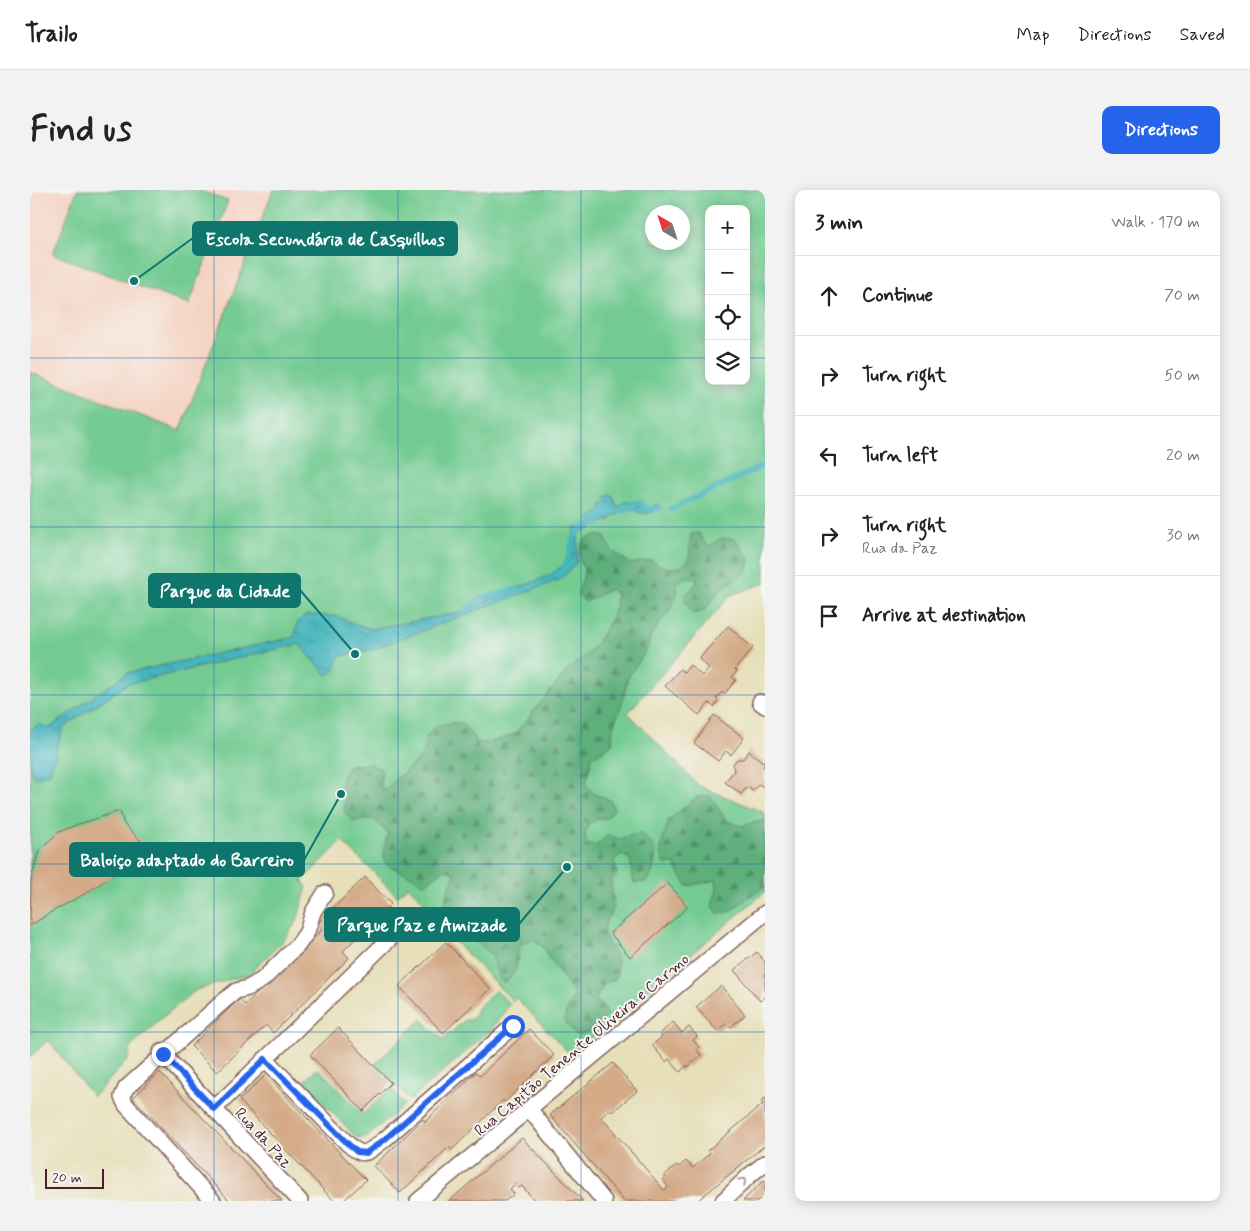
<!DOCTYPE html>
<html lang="en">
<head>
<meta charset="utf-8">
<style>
	body { margin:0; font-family:Mynerve,sans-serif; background:#f2f2f2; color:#222 }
	.controls { position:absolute; right:15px; top:15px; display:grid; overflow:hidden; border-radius:10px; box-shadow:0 2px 12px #0003 }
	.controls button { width:45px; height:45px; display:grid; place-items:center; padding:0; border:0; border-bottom:1px solid #e0e0e0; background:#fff; color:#222; font:25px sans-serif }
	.compass { position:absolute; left:615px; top:15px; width:45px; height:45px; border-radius:50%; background:#fff; box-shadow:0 2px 12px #0003; rotate:321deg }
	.scale { position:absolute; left:15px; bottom:12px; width:59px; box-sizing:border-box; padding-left:5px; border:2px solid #4a1f2b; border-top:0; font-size:14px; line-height:18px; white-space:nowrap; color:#4a1f2b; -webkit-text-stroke:4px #f6f6f2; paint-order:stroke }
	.stop { position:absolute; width:15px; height:15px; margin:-11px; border:4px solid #2563eb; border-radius:50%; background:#fff }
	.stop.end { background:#2563eb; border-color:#fff; box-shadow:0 1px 5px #0008 }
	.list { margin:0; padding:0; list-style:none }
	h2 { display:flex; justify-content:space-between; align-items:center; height:65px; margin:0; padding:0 20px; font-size:21px }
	h2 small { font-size:16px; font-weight:400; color:#767676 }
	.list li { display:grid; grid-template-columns:32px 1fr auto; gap:15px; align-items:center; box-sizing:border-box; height:80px; padding:0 20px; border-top:1px solid #e0e0e0 }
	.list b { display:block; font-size:19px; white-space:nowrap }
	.list p { margin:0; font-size:16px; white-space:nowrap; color:#767676 }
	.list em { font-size:16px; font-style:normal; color:#767676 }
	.icon { flex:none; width:28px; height:28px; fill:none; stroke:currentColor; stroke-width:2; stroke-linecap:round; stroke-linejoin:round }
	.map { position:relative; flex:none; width:735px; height:1011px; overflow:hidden; border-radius:10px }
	header { display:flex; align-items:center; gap:30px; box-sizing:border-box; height:70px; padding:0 25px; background:#fff; border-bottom:1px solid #e0e0e0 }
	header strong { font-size:24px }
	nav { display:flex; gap:28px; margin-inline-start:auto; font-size:18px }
	.intro { display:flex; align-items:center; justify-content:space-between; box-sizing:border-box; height:120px; padding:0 30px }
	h1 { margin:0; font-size:35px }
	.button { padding:12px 22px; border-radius:10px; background:#2563eb; color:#fff; font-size:18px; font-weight:700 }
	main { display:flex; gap:30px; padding:0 30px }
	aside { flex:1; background:#fff; border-radius:10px; box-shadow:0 2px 12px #0003 }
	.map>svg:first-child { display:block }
</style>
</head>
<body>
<header>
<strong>Trailo</strong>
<nav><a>Map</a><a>Directions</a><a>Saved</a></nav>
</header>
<div class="intro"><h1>Find us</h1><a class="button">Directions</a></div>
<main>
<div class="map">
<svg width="735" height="1011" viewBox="0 0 735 1011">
	<defs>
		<pattern id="forest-firs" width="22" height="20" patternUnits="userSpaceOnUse" patternTransform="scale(1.25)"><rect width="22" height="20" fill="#5eaf7c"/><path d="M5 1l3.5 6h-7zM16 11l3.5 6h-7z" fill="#508e66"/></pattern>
		<pattern id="water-ripples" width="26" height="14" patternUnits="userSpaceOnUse" patternTransform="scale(1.25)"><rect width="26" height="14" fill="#45b5bd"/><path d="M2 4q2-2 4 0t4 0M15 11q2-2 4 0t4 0" fill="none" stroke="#3c939a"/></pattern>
	</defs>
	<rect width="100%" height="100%" fill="#f6f6f2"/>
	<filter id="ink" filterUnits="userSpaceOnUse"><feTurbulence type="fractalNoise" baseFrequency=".02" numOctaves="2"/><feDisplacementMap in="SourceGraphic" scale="10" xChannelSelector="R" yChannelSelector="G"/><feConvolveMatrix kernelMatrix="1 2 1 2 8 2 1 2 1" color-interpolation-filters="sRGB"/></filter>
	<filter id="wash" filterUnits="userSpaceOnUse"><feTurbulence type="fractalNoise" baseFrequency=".0096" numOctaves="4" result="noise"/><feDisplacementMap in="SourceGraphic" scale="20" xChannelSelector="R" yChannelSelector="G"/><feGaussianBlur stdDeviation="1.12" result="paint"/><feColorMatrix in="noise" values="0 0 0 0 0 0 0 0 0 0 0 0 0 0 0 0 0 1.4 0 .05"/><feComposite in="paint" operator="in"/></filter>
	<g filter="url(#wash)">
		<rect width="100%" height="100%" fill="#e7dfb9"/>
		<!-- built -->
		<path fill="#f4d3c1" d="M0,0H243L150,241L0,182Z"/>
		<!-- green -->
		<path fill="#73cb92" stroke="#5e755e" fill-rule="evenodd" d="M47,0H168L198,11L159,115L23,64Z
			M243,0H735V393L701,405L598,523L669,596L735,623V702L541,865L486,808L483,811L390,716L394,712L378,696L367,706L312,651L272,691L277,697L267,731L254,750L219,784L166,800L133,827L101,857L98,870L63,907L18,850L0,867V182L150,241ZM679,19H716V191H679ZM622,22H652V52H622Z
			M466,800L480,814L461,840L380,910L345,874L392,829L413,850L435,830H440L444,827L447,818Z
			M288,878L333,924L361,898L375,914L338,946L332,948L326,947L273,892Z"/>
		<!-- forest -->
		<path fill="url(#forest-firs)" stroke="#546754" d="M669,343L675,354L680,356L692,348L705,349L720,369L718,380L692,398L675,420L663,424L656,413V404L666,394L667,388L656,387L647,393V403L639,422L621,445L618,457L598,488L590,520L583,536L582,554L568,564L562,566L556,595L566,605L574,607L581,611L584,619L577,628L567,629L558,634L555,644L557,654L565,656L578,645L589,649L610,643L620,652L626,661L623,681L617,692L604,693L600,669L591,664L584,671L587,684L581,691L584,718L576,731L573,743C582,759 591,769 586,788L574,794L565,810L575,818L577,824C568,837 562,842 546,845L534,830L538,816L544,805C537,794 531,784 523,774C514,764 517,758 503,749L491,754C483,771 492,781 474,792L468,788L462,765L442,748L443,738C404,731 413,711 425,684L415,679L395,694C383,685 369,682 356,674C352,663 354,655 358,644L344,629L323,631L314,622L315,608L310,597L314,584L319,575L340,574L352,580L350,592L352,600H356C366,587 379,579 390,568C396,562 394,552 397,546C404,533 420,532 432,533L447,552L458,553L485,544L536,482L561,461L578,435L585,418L586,405L581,399C571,402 565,409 555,412L548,405C549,398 554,387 554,381C554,378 552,376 551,373C547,354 554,344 574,346L582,361L589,365L600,374L621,370C633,378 650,384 659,368C660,364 660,350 661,344Z
			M680,606L696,630L711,636L735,630V697L720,706L701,721L689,724L682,715L687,700L686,690L657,696L644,674H635L630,662L638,631L667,607Z"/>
		<!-- water -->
		<path fill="url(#water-ripples)" stroke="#486a74" d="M580,305L584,307L588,319L593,312H600L605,316L617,319L627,314L630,317C621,326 609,325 600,317L587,325L583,326L581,330L572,332L570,327L563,332L561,339L548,343L547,372L531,389L341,460L309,466L305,480L297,485L269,454L97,494L33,538L20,583L5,588L0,580V541L8,534L19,538L97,483L264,447L268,431L277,425L305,426L340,439L427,423L520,385L543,368L544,339L558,334L559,329L572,319L571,316L577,312L576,307Z"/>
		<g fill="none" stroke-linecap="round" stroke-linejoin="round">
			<!-- stream -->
			<path stroke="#45b5bd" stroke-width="5.5" d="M641,319L735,275
				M588,321L597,320L604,313L609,312L614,318L629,319
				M534,377C543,366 539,345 554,337C558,334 565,334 570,333V329L577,324
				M434,422L452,408L488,399"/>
		</g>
		<g id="blocks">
			<!-- building -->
			<path fill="#d4aa87" d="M698,436L723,458L705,479L707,481L702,487L706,490L694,504L692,502L686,509L688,511L684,517L679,513L669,525L635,496L650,479L654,482L660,475L672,486L679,478L669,469Z
				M684,525L714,548L701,565L696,561L688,571L664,553Z
				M719,561L733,572L735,569V573L733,576L735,578V598L729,594L723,601L717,597L711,604L695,592L704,581L703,574L707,569H713Z
				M90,621L94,634L120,660L58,702L23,721L0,736L1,689L9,660L29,642L46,635Z
				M335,687L361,714L313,761L319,768L243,843L236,835L187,882L161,856L209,809L215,815L292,740L287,734Z
				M638,693L658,717L600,767L580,743Z
				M416,752L460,799L413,843L369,796Z
				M727,762L735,772V807L730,811L704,780Z
				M691,796L715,825L701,837L697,833L687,841L666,817Z
				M643,832L652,843L659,837L667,846L663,850L669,857L666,859L671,865L658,877L657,875L650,882L639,869L636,872L622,855L632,847L630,844Z
				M308,838L361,893L333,921L280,865Z
				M499,839L524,865L475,912L473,910L422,960L419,957L370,1003L344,976L393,929L395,932L446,882L450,886Z
				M583,873L607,901L582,922L580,920L571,927L634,1000L638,997L633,990L636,987L634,986L647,975L649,977L656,971L663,978L680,963L678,960L733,914L731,911L735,908V955L667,1011H594L520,925Z
				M130,882L150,904L252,1011H200L164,973L103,908Z
				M236,885L336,990L313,1011H304L209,910Z
				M492,948L553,1011H510L508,1009L505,1011L492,996L489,998L485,994L480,999L484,1004L475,1011H419Z
				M735,990V1011H713L731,993Z"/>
		</g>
	</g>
	<g filter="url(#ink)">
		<use href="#blocks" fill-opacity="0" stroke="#81625d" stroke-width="1"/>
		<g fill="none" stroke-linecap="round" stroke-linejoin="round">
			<!-- minor casing -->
			<g stroke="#81625d" stroke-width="18">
				<path id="minor" d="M730,512L735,516
					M131,862L270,1011
					M235,869L317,953C335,970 337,962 354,950L483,836
					M184,919L378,731
					M499,919L574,1011
					M183,1011L96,915L92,907L96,898L195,810L206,801L218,798L232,790L268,755L277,742L283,722L295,703
					M388,1011L735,723
					M693,1011L720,985L735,973"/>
			</g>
			<!-- minor -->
			<use href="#minor" stroke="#fff" stroke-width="15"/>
		</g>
		<!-- one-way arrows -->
		<defs><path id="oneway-chevron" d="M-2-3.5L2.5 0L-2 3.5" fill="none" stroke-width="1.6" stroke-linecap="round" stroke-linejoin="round" transform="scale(1.25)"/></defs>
		<use stroke="#ae9aa0" href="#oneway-chevron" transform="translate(713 991) rotate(-44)"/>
	</g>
	<g fill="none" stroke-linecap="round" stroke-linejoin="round" filter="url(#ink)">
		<!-- route -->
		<path stroke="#2563eb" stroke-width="6" d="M133,864L184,919L235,869L317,953L327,962L336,963L354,950L483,836"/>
	</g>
	<!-- grid -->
	<path fill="none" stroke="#1f6fb2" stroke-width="1" stroke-opacity="0.55" d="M184,0V1011M368,0V1011M551,0V1011M0,168H679M716,168H735M0,337H735M0,505H735M0,674H735M0,842H735"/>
	<g text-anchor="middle" stroke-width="4" stroke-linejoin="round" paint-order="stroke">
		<!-- street labels -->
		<g font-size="16" fill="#4a1f2b" stroke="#f6f6f2">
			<text transform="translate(551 854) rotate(-40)" y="6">Rua Capitão Tenente Oliveira e Carmo</text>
			<text transform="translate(234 947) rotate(47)" y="6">Rua da Paz</text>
		</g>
	</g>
	<!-- callouts -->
	<path fill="none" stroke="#0f766e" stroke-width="2" d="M104 91L163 48M325 464L270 400M311 604L274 670M537 677L489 734"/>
	<g fill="#0f766e" stroke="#f6f6f2" stroke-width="2">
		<circle cx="104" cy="91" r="5"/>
		<circle cx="325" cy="464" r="5"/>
		<circle cx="311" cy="604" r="5"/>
		<circle cx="537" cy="677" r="5"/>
	</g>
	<g fill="#0f766e" stroke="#0f766e" stroke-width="2">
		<rect x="163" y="32" width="264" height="33" rx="5"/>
		<rect x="119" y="384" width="151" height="33" rx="5"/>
		<rect x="40" y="653" width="234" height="33" rx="5"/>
		<rect x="295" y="718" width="194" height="33" rx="5"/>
	</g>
	<g font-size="18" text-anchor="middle" font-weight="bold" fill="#fff">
		<text x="295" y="55">Escola Secundária de Casquilhos</text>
		<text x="195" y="407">Parque da Cidade</text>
		<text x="157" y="676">Baloiço adaptado do Barreiro</text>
		<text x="392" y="741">Parque Paz e Amizade</text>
	</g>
</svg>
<div class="controls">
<button>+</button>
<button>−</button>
<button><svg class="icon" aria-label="locate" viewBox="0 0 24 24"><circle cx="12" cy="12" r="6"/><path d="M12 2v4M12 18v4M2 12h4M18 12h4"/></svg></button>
<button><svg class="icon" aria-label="layers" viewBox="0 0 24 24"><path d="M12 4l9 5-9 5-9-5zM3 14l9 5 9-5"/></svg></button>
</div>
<svg class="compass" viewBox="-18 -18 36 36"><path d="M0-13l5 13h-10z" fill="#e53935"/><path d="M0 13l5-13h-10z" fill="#767676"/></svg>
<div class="scale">20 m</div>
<div class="stop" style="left:483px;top:836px"></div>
<div class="stop end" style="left:133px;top:864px"></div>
</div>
<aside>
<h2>3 min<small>Walk · 170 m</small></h2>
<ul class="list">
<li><svg class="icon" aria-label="ahead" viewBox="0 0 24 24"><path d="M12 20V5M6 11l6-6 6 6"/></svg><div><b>Continue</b></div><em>70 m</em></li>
<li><svg class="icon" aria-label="right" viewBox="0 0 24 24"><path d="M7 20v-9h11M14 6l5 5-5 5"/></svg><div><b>Turn right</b></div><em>50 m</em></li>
<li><svg class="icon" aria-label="left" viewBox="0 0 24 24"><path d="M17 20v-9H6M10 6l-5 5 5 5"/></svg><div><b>Turn left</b></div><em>20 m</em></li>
<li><svg class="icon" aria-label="right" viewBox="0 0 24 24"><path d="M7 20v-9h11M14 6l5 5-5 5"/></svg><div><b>Turn right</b><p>Rua da Paz</p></div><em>30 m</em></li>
<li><svg class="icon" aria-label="arrive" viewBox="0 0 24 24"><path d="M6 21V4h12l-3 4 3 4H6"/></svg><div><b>Arrive at destination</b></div></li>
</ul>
</aside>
</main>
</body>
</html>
